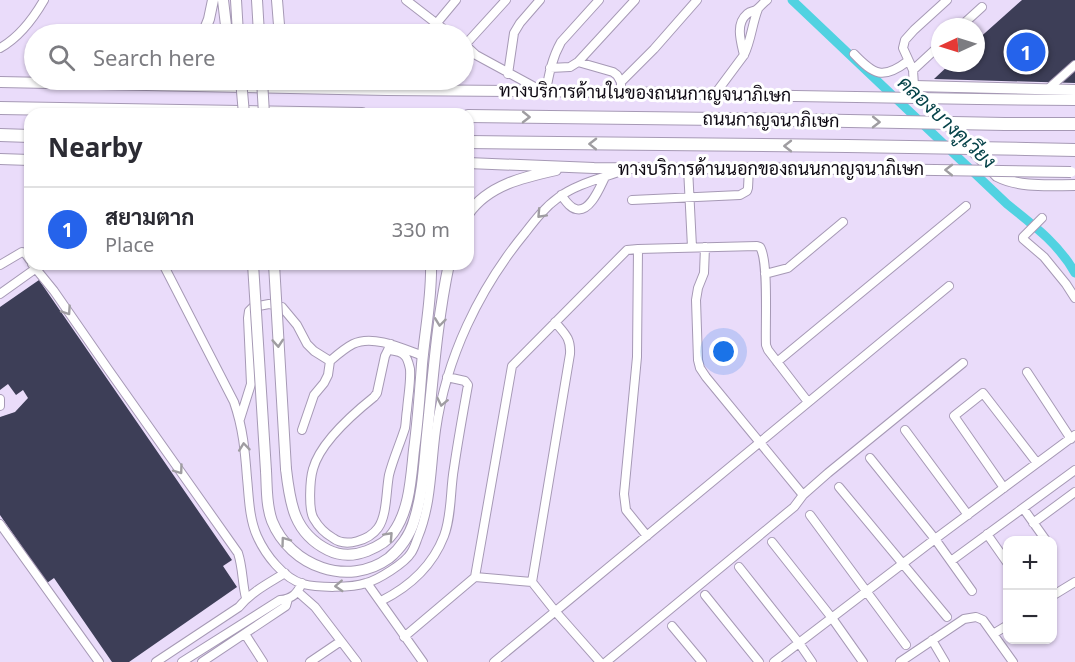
<!DOCTYPE html>
<html lang="en">
<head>
<meta charset="utf-8">
<style>
	body { margin:0; font-family:"Noto Sans",Sarabun,sans-serif; background:#f2f2f3; color:#2b2b33 }
	.controls { position:absolute; right:18px; bottom:18px; display:grid; overflow:hidden; border-radius:12px; box-shadow:0 2px 4px #0004 }
	.controls button { width:54px; height:54px; display:grid; place-items:center; padding:0; border:0; border-bottom:2px solid #e1e1e2; background:#fff; color:#2b2b33; font:30px sans-serif }
	.compass { position:absolute; left:931px; top:18px; width:54px; height:54px; border-radius:50%; background:#fff; box-shadow:0 2px 4px #0004; rotate:266deg }
	.you { position:absolute; left:724px; top:352px; width:21px; height:21px; margin:-15px; border:4px solid #fff; border-radius:50%; background:#1a73e8; box-shadow:0 0 0 9px #1a73e833 }
	.badge { display:grid; place-items:center; width:39px; height:39px; border-radius:50%; background:#2563eb; color:#fff; font-size:20px; font-weight:700 }
	.pin { position:absolute; translate:-50% -50%; border:3px solid #fff; box-shadow:0 2px 6px #0006 }
	.list { margin:0; padding:0; list-style:none }
	h2 { display:flex; justify-content:space-between; align-items:center; height:78px; margin:0; padding:0 24px; font-size:26px }
	h2 small { font-size:20px; font-weight:400; color:#7c7c81 }
	.list li { display:grid; grid-template-columns:39px 1fr auto; gap:18px; align-items:center; box-sizing:border-box; height:84px; padding:0 24px; border-top:2px solid #e1e1e2 }
	.list b { display:block; font-size:22px; white-space:nowrap }
	.list p { margin:0; font-size:20px; white-space:nowrap; color:#7c7c81 }
	.list em { font-size:20px; font-style:normal; color:#7c7c81 }
	.icon { flex:none; width:33px; height:33px; fill:none; stroke:currentColor; stroke-width:2; stroke-linecap:round; stroke-linejoin:round }
	.map { position:relative; flex:none; width:1075px; height:662px; overflow:hidden }
	.search { position:absolute; background:#fff; box-shadow:0 2px 4px #0004; left:24px; top:24px; width:450px; height:66px; display:flex; align-items:center; gap:15px; box-sizing:border-box; padding:0 21px; border-radius:33px; color:#7c7c81; font-size:22px }
	.panel { position:absolute; background:#fff; box-shadow:0 2px 4px #0004; left:24px; top:108px; width:450px; height:162px; border-radius:18px }
	.map>svg:first-child { display:block }
</style>
</head>
<body>
<div class="map">
<svg width="1075" height="662" viewBox="0 0 1075 662">
	<rect width="100%" height="100%" fill="#eadcfa"/>
	<g fill="none" stroke-linecap="round" stroke-linejoin="round">
		<!-- canal -->
		<path stroke="#51d2e1" stroke-width="9" d="M792,0L1007,204C1032,224 1059,244 1075,273"/>
	</g>
	<!-- building -->
	<path fill="#3d3e57" d="M1022,0H1075V83L934,79L951,63H976V41Z
		M39,280L232,560L223,566L237,587L129,662H112L54,578L47,583L0,515V417L15,412L28,398L23,390L16,395L8,384L0,390V307Z"/>
	<g fill="none" stroke-linecap="round" stroke-linejoin="round">
		<!-- minor casing -->
		<g stroke="#a699b5" stroke-width="10">
			<path id="minor" d="M406,0L450,34
				M436,24L456,0
				M960,27L982,7
				M464,44L476,55L542,91
				M465,45L506,0
				M0,48C20,37 33,19 44,0
				M854,54C874,75 883,80 908,61
				M744,55C741,42 735,24 747,14C751,11 752,12 756,10C760,7 763,3 767,0
				M578,62L613,72L617,75L621,82V86
				M550,68L570,67L578,62L635,0
				M913,70L940,45
				M508,74L514,33L520,23L540,0
				M621,82L654,49L697,0
				M914,86L913,70L903,48L905,40L914,30L947,0
				M1048,89L1075,65
				M546,91C549,74 552,58 561,42L599,0
				M715,94L744,55C751,41 752,24 758,9
				M688,168L692,247
				M561,195C565,200 570,208 576,209C590,213 600,187 605,177
				M632,200L740,195L747,191L748,188L749,168
				M1042,218L1023,237V239L1044,257L1066,284L1075,298
				M705,247L704,273L698,288L696,300L698,360L700,368L706,377L803,495
				M638,249L637,357L624,494L626,510L647,536
				M32,264L54,291L108,369L238,553C243,568 242,583 246,598
				M163,264L234,402C243,428 245,451 247,478C249,497 249,518 257,536C265,554 283,578 303,584C318,588 352,588 366,583C378,580 405,563 411,553C414,549 416,542 418,537C432,503 431,466 436,430C446,358 479,289 525,233C535,220 545,207 559,197C578,183 604,178 626,169
				M0,265L22,252L25,253L30,260
				M765,274L788,268L843,222
				M0,294L35,269
				M388,350C395,351 401,351 405,356C408,359 409,365 410,369C411,382 408,396 407,410C406,415 406,422 405,428C400,444 393,459 389,475C386,491 387,516 378,528C369,540 346,548 333,538C326,534 318,526 314,519C308,510 310,479 313,469C320,443 354,413 374,397L377,393L385,356L391,344
				M777,362L966,206
				M1027,372L1071,439
				M0,399V406
				M240,419L251,384L248,318L249,311L253,307L269,304L282,307L297,325L307,344L314,351L330,361
				M302,430L314,395L324,383L328,375L330,361C337,355 345,348 353,344C373,334 404,349 423,356
				M905,430L968,515
				M870,458L935,539L1075,435
				M839,487L947,617
				M1004,488L954,416L983,393L1037,463
				M1023,508L1045,539
				M810,515L906,645
				M1033,523L1075,492
				M0,524L99,662
				M987,534L1008,564
				M772,542L832,618L863,662
				M951,561L1075,470
				M739,567L799,643L812,662
				M475,577L532,582L555,611L600,662
				M532,582L570,354C571,338 565,334 555,322
				M367,583L423,662
				M298,592L315,607L357,662
				M705,595L759,662
				M1052,596L1075,582
				M381,601C409,587 432,567 444,536C452,515 450,490 454,468C458,440 463,413 468,385L465,381L447,377
				M672,626L702,662
				M245,634L263,662
				M993,634L1008,625
				M404,637L475,577L512,366L627,250L638,249L757,246L760,247C769,261 765,325 766,345L768,350L808,402
				M932,640L945,662
				M156,662L239,607C251,592 269,583 285,573
				M182,662L280,600C292,599 297,594 302,583
				M202,662L286,606L288,599
				M310,662L341,641
				M494,662L949,286
				M606,662L794,507L803,495L828,473L963,363
				M774,662L935,539L972,591
				M900,662L964,619L976,617L983,620L1013,662"/>
		</g>
		<!-- major casing -->
		<g stroke="#a699b5" stroke-width="12">
			<path id="major" d="M223,0L227,34
				M236,0L238,34
				M257,0L259,34
				M277,0L279,25L282,34
				M203,34L209,19L213,0
				M342,80L365,85
				M0,82L387,90L619,92L795,96
				M1075,90L914,86L917,93L997,176C1020,188 1050,185 1075,185
				M978,99L1075,100
				M0,159L30,160
				M468,163L594,168L869,169
				M468,214C488,185 524,177 556,170
				M286,469C290,504 294,533 328,550C340,556 354,556 367,551C377,547 387,542 393,533C410,510 411,477 414,450C418,421 420,392 422,364C425,330 432,298 431,264
				M266,471C267,487 266,505 272,521C290,566 348,588 389,558C400,549 410,535 414,521C423,494 424,464 427,435C433,378 437,320 449,264"/>
		</g>
		<!-- highway casing -->
		<g stroke="#a699b5" stroke-width="14">
			<path id="highway" d="M0,108L362,114
				M468,116L797,120
				M1005,124H1075
				M0,135L30,136
				M468,142L847,146
				M1026,149L1075,150"/>
		</g>
		<!-- minor -->
		<use href="#minor" stroke="#fff" stroke-width="8"/>
		<!-- major -->
		<use href="#major" stroke="#fff" stroke-width="10"/>
		<!-- highway -->
		<use href="#highway" stroke="#fff" stroke-width="12"/>
		<!-- major-bridge casing -->
		<g stroke="#a699b5" stroke-width="12" stroke-linecap="butt">
			<path id="major-bridge" d="M241,80L244,114
				M262,80L264,114
				M795,96L978,99
				M869,169L1071,172
				M253,264L266,471
				M274,264L286,469"/>
		</g>
		<!-- highway-bridge casing -->
		<g stroke="#a699b5" stroke-width="14" stroke-linecap="butt">
			<path id="highway-bridge" d="M797,120L1005,124
				M847,146L1026,149"/>
		</g>
		<!-- major-bridge -->
		<use href="#major-bridge" stroke="#fff" stroke-width="10"/>
		<!-- highway-bridge -->
		<use href="#highway-bridge" stroke="#fff" stroke-width="12"/>
	</g>
	<!-- one-way arrows -->
	<defs><path id="oneway-chevron" d="M-2-3.5L2.5 0L-2 3.5" fill="none" stroke-width="1.6" stroke-linecap="round" stroke-linejoin="round" transform="scale(1.5)"/></defs>
	<g stroke="#9f9da1">
		<use href="#oneway-chevron" transform="translate(526 117) rotate(1)"/>
		<use href="#oneway-chevron" transform="translate(876 122) rotate(1)"/>
		<use href="#oneway-chevron" transform="translate(593 144) rotate(-179)"/>
		<use href="#oneway-chevron" transform="translate(788 146) rotate(-180)"/>
		<use href="#oneway-chevron" transform="translate(949 170) rotate(-179)"/>
		<use href="#oneway-chevron" transform="translate(541 214) rotate(133)"/>
		<use href="#oneway-chevron" transform="translate(67 311) rotate(56)"/>
		<use href="#oneway-chevron" transform="translate(440 322) rotate(97)"/>
		<use href="#oneway-chevron" transform="translate(278 343) rotate(86)"/>
		<use href="#oneway-chevron" transform="translate(442 402) rotate(102)"/>
		<use href="#oneway-chevron" transform="translate(244 447) rotate(-96)"/>
		<use href="#oneway-chevron" transform="translate(179 470) rotate(54)"/>
		<use href="#oneway-chevron" transform="translate(389 536) rotate(-47)"/>
		<use href="#oneway-chevron" transform="translate(285 541) rotate(-126)"/>
		<use href="#oneway-chevron" transform="translate(339 586) rotate(177)"/>
	</g>
	<g text-anchor="middle" stroke-width="6" stroke-linejoin="round" paint-order="stroke">
		<!-- street labels -->
		<g font-size="18" fill="#0e0913" stroke="#fff">
			<text transform="translate(645 93) rotate(1)" y="6">ทางบริการด้านในของถนนกาญจนาภิเษก</text>
			<text transform="translate(771 120) rotate(1)" y="6">ถนนกาญจนาภิเษก</text>
			<text x="771" y="175">ทางบริการด้านนอกของถนนกาญจนาภิเษก</text>
		</g>
		<!-- water labels -->
		<g font-size="20" font-style="italic" fill="#064349" stroke="#fff">
			<text transform="translate(947 122) rotate(43)" y="7">คลองบางคูเวียง</text>
		</g>
	</g>
</svg>
<div class="controls">
<button>+</button>
<button>−</button>
</div>
<svg class="compass" viewBox="-18 -18 36 36"><path d="M0-13l5 13h-10z" fill="#e53935"/><path d="M0 13l5-13h-10z" fill="#7c7c81"/></svg>
<div class="you"></div>
<div class="pin badge" style="left:1026px;top:52px">1</div>
<div class="search"><svg class="icon" aria-label="search" viewBox="0 0 24 24"><circle cx="10" cy="10" r="6"/><path d="M15 15l6 6"/></svg>Search here</div>
<section class="panel">
<h2>Nearby<small></small></h2>
<ul class="list">
<li><span class="badge">1</span><div><b>สยามตาก</b><p>Place</p></div><em>330 m</em></li>
</ul>
</section>
</div>
</body>
</html>
